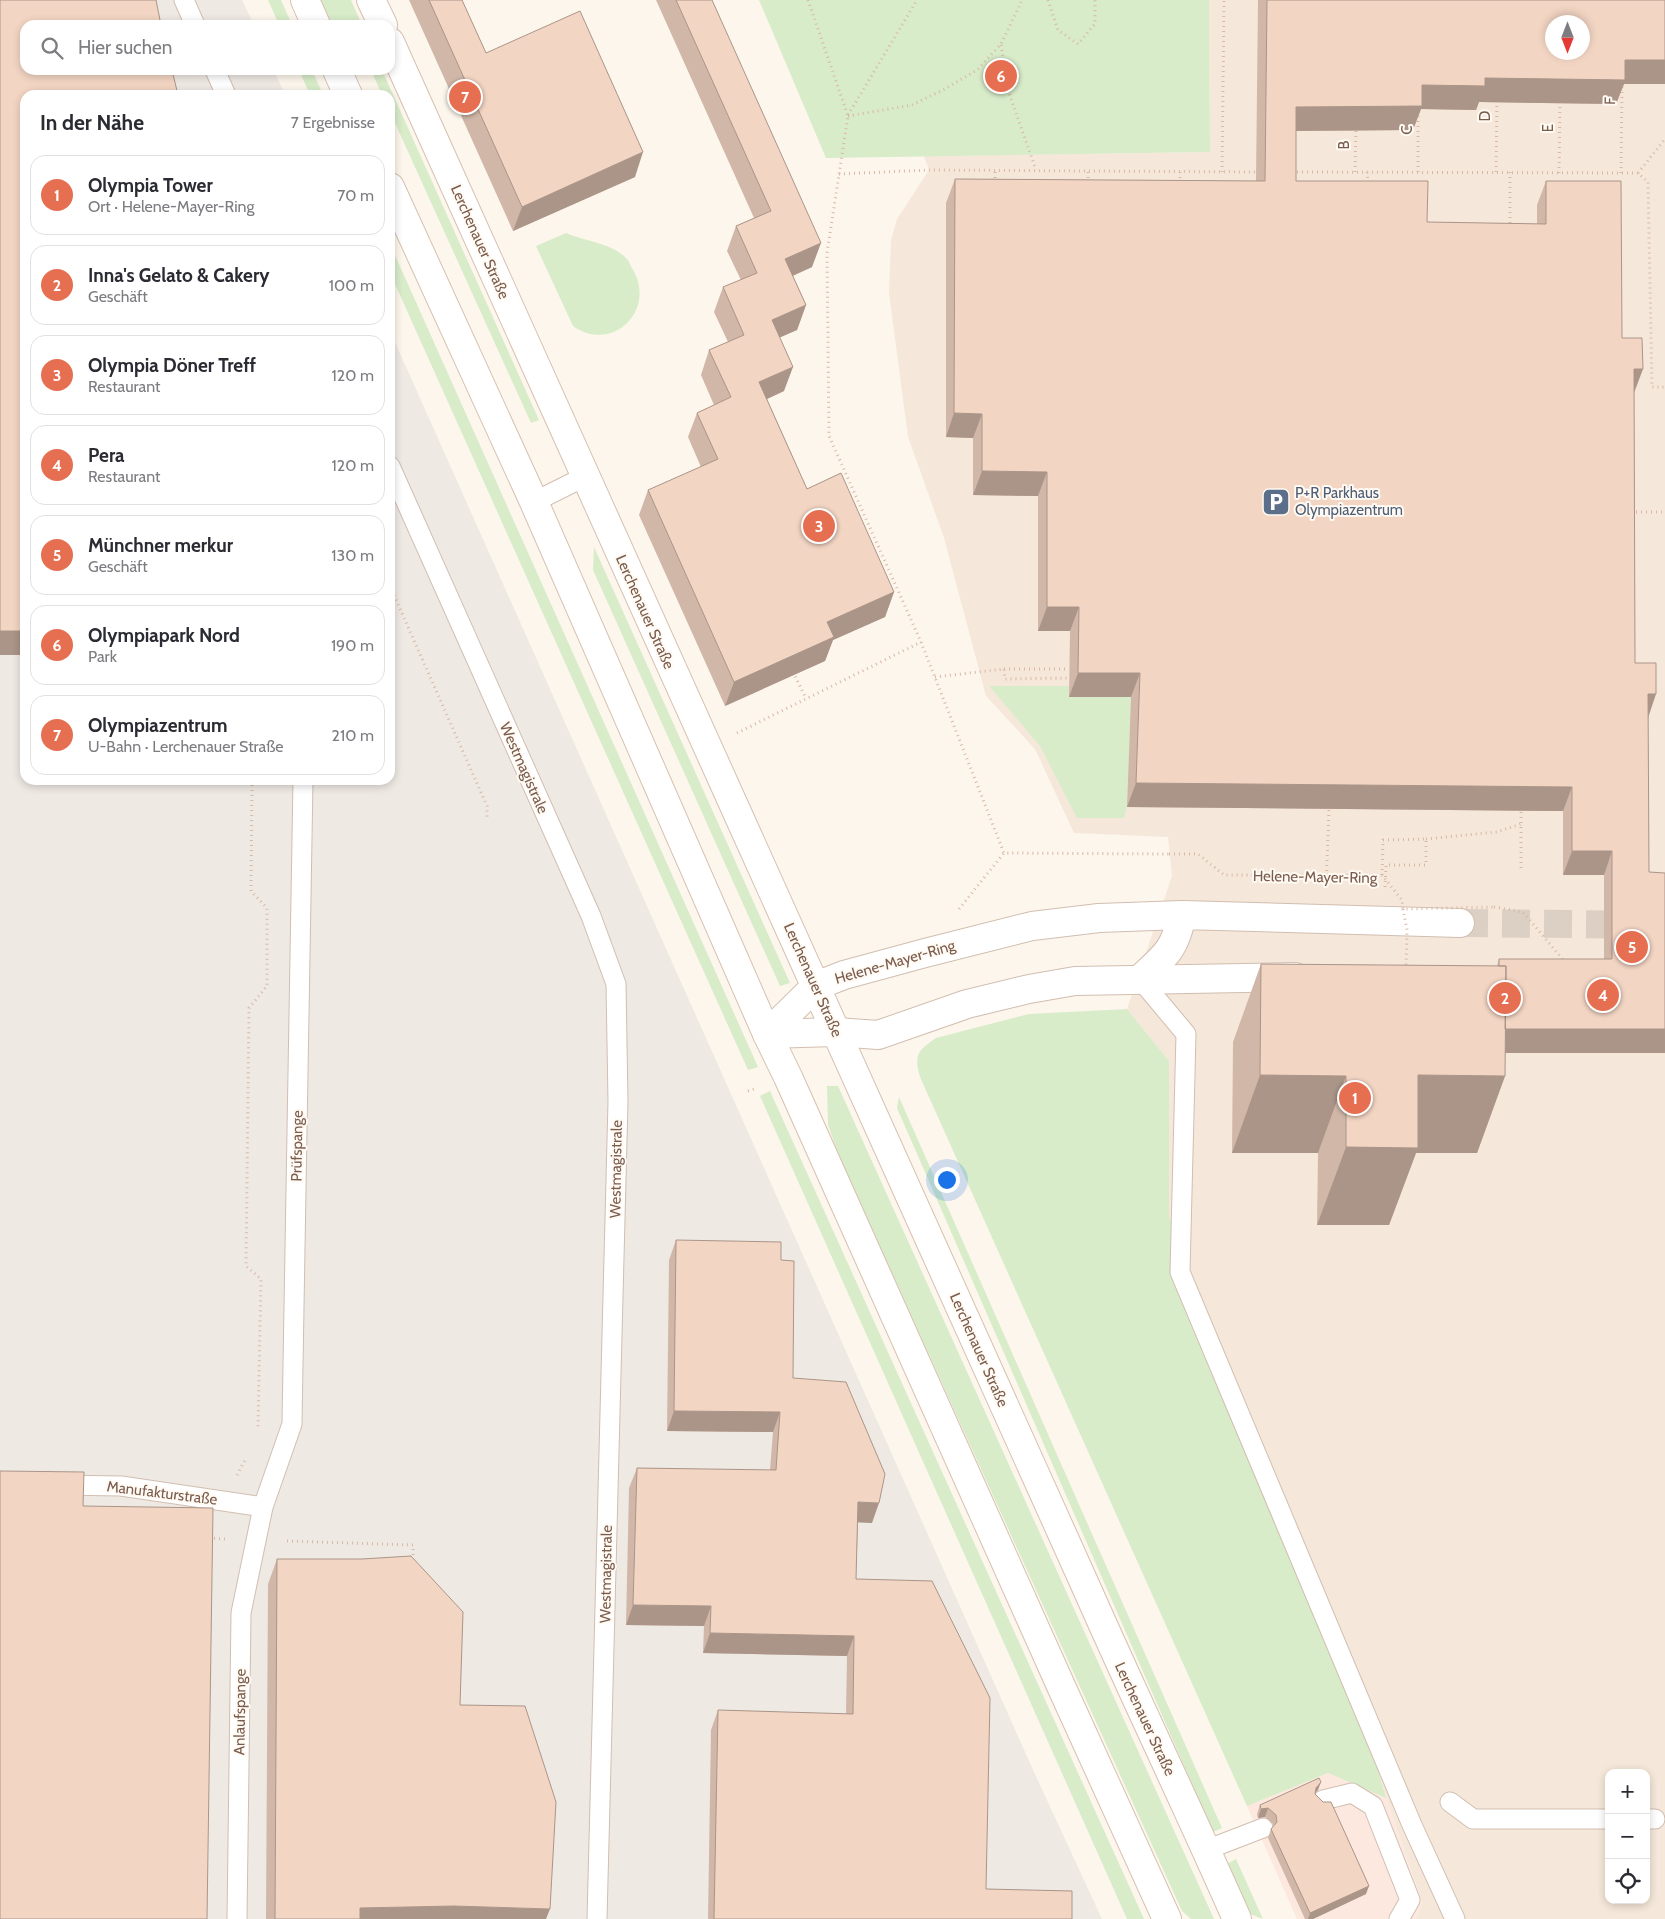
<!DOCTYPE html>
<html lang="de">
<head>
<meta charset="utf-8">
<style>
	body { margin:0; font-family:Cabin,sans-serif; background:#f7f7f7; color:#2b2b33 }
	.controls { position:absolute; right:15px; bottom:15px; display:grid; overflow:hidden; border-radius:10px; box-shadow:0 2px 8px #0003 }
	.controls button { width:45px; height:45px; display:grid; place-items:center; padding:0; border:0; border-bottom:1px solid #e1e1e2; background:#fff; color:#2b2b33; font:25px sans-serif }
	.compass { position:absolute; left:1545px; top:15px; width:45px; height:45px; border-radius:50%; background:#fff; box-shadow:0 2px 8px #0003; rotate:180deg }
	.you { position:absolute; left:946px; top:1179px; width:18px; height:18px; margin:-12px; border:4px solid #fff; border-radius:50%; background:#1a73e8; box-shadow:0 0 0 8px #1a73e833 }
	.badge { display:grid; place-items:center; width:32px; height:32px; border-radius:50%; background:#e76f51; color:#fff; font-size:16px; font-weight:700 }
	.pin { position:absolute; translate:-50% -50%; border:2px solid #fff; box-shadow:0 1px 5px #0006 }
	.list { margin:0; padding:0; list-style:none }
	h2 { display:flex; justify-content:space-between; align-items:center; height:65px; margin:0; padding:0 20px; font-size:21px }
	h2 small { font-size:16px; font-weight:400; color:#7c7c81 }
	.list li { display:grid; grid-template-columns:32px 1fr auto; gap:15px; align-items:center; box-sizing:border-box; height:80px; margin:0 10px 10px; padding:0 10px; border:1px solid #e1e1e2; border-radius:15px }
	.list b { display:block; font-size:19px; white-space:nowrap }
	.list p { margin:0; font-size:16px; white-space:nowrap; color:#7c7c81 }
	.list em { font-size:16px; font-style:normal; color:#7c7c81 }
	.icon { flex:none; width:28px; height:28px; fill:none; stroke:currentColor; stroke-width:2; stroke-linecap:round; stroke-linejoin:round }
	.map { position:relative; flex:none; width:1665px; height:1919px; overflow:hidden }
	.search { position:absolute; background:#fff; box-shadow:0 2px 8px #0003; left:20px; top:20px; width:375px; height:55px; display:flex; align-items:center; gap:12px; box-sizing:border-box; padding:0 18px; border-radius:15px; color:#7c7c81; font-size:19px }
	.panel { position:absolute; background:#fff; box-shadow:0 2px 8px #0003; left:20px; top:90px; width:375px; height:695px; border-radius:15px }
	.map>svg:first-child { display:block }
</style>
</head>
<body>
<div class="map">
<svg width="1665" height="1919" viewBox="0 0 1665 1919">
	<rect width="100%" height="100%" fill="#fdf6ec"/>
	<!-- residential -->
	<path fill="#f5e8da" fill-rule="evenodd" d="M1209,0H1665V1919H1416L1422,1902L1386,1798L1374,1756L1169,1216V1061L1127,1009L1172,876L1168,837L1074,833L1035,749L986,696L944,538L908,437L889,293L891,240L897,219L929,170L924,156L1210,152ZM1552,22H1582V52H1552ZM1609,1773H1646V1900H1609Z"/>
	<!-- commercial -->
	<path fill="#fde8e0" d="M1328,1773L1386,1798L1422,1902L1416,1919H1297L1247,1806Z"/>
	<!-- industrial -->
	<path fill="#efe9e4" d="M0,0H242L254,25H25V70H274L285,95H25V780H390V331L1034,1772L1102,1919H0Z"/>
	<!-- green -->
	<path fill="#d8ecc9" d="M268,0H281L292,25H279Z
		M319,0H351L362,25H333L327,18Z
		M759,0H1209L1210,152L826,158Z
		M299,70H312L323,95H310Z
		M371,70H382L539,420L531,423L390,112V95H382Z
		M566,233C584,241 612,243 626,258C629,260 630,265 632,268C658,310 612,354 573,326L536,246Z
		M390,244L758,1067L748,1070L390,273Z
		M594,547L790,983L780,986L593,570Z
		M989,686H1069L1070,697H1131L1127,807L1124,818H1077L1040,746Z
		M1127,1009L1169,1061V1216L1374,1756L1386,1798L1328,1773L1247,1806L920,1077C914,1055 917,1051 936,1038L1029,1014Z
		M827,1086H838L1214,1919H1191L1182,1911L840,1159L828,1125Z
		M770,1091L1144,1919H1127L760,1096Z
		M899,1097L1222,1828L1213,1832L897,1108Z
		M1236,1859L1263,1919L1250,1914L1227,1864Z"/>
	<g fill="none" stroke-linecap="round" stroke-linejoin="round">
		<!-- minor-tunnel -->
		<path stroke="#dcd0c4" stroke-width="28" stroke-dasharray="28 14" stroke-linecap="butt" d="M1460,923L1665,925"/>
		<!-- service casing -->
		<g stroke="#d1beb0" stroke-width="21">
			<path id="service" d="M184,0L195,25
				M215,70L226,95
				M390,466L591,916L616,984L618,1102L597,1919
				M534,502L584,477
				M1140,979L1186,1034L1180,1272L1412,1825L1455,1919
				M59,1485L121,1486L263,1507
				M1323,1800L1352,1793L1373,1806L1410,1900L1399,1919
				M1450,1802L1473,1819H1609
				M1646,1819H1655
				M1206,1850L1263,1828
				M237,1919L241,1613L263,1507L292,1424L303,780"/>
		</g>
		<!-- minor casing -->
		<g stroke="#d1beb0" stroke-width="30">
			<path id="minor" d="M1140,979C1165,956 1175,950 1182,915
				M767,1034L816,986L844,975L925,953L1032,926L1099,918L1182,915L1460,923
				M767,1034L836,1032L878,1035L967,1004L1029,989L1075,981L1295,977"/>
		</g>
		<!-- secondary casing -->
		<g stroke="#d6c0b0" stroke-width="30">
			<path id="secondary" d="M305,0L316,25
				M371,0L383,25
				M390,42C621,558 856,1073 1087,1589C1136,1700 1188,1808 1237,1919
				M337,70L348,95
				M390,187L534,502L767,1034L788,1077L1061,1686L1167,1919"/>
		</g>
		<!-- path -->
		<path stroke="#d9b8a5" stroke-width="3" stroke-dasharray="1 4" stroke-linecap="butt" d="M808,0L848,116L827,253L829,436L921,642L1004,853L1169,854
			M1048,0L1058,30L1078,44L1095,24V0
			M1001,45L1009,93L1036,170
			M848,115L917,0
			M848,116L912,105L945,89L977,70L1001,44L1022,0
			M1180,172V184
			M1222,172L1224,0
			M1292,172L1638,173L1648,182L1652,387H1665
			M1355,172L1356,128
			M1367,172L1368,184
			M1418,172V115
			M1496,172L1497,100
			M1510,172V227
			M1559,173L1560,101
			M1621,173L1622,86
			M1638,173L1665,139
			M839,174L929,170L1259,172
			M995,183V170
			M1088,183V171
			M1631,512H1665
			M390,586L487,806V820
			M1004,669H1069
			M793,672L806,698
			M935,677L1004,669L1005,679L1069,678
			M737,733L921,642
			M252,780L251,891L267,908V986L249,1008L246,1266L261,1279L258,1427
			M1521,807V868
			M1426,839L1497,832L1521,824
			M1382,875L1383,840L1426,839V865H1386L1385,888
			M1326,886L1329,809
			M1494,907L1523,912L1565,962
			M959,909L1004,853
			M748,1091L757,1088
			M237,1475L246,1458
			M209,1538L226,1539
			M287,1541L413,1545V1562"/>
		<!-- service -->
		<use href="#service" stroke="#fff" stroke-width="19"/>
		<!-- minor -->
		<use href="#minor" stroke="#fff" stroke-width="28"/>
		<!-- secondary -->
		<use href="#secondary" stroke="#fff" stroke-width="28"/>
		<!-- path-bridge -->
		<path stroke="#d9b8a5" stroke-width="3" stroke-dasharray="1 4" stroke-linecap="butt" d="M1169,854H1198L1224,875H1382L1402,900L1403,909L1494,907
			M1403,909L1407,930L1406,967"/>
	</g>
	<!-- wall -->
	<path fill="#d1b7a8" d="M409,0H462L486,53L635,177L513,231Z
		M656,0H712L812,267L793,276L806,305L797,330L779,337L784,391L767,399L807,489L894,592L885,617L833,640L825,661L725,706L639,515L648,490L701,467L688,437L697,413L714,405L701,375L709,350L728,342L714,312L723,287L741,280L727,251L736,226L754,218Z
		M1258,0H1665V84H1624L1616,104L1479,102L1476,110L1421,109L1413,130L1296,131V181L1427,222L1537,224V205L1546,181L1622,338L1634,393L1635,663L1648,717L1649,872L1665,1053H1505V1076L1477,1153H1416L1389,1225H1317L1318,1153H1232L1233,1042L1261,964L1497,966L1499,959H1604V875H1563V811L1127,807L1131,697H1069L1070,631H1038V496L973,495V438L946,437V203L955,179L1256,181Z
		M676,1240L781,1260L793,1378L872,1523L858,1522L856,1579L986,1889L1072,1919H708L711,1730L718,1710L846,1714L847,1656L703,1653L704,1626L626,1625L629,1488L637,1468L770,1470L773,1432L667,1431L669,1260Z
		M277,1559L460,1705L546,1919H266L268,1584Z
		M1318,1790L1315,1793V1794L1366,1894L1313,1919H1305L1268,1838L1271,1829L1274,1826L1273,1824L1265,1817L1258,1818L1257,1814L1260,1805Z"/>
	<!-- shaded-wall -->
	<path fill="#aa9588" d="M1625,60H1665V84H1624L1616,104L1479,102L1476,110L1421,109L1413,130L1288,131L1296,107L1422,85L1485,78Z
		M643,152L635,177L513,231L522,207Z
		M821,243L812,267L776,283L785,259Z
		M806,305L797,330L763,345L772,320Z
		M793,367L784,391L750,407L759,382Z
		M1634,369H1643L1634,393Z
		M954,413L982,414L973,438L946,437Z
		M982,471L1047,472L1038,496L973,495Z
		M894,592L885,617L833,640L825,661L725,706L734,682L827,622Z
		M1047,607H1079L1070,631H1038Z
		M0,631H25V653L24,655H0Z
		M1078,673H1140L1131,697H1069Z
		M1648,694H1656L1648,718Z
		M1136,783L1572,787L1563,811L1127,807Z
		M1572,851H1612L1604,875H1563Z
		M1499,1029H1665V1053H1490Z
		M1260,1075L1346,1076L1318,1153H1232Z
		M1418,1075L1505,1076L1477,1153H1416L1389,1225H1317L1346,1147Z
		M674,1411L780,1412L773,1432L667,1431Z
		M858,1502L879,1503L872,1523L851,1522Z
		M633,1605L711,1606L704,1626L626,1625Z
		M710,1633L854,1636L847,1656L703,1653Z
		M1321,1782L1318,1790L1312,1796L1316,1788Z
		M1268,1808L1265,1817L1258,1818L1261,1809Z
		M1369,1886L1366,1894L1313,1919H1308L1310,1913Z
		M454,1906L550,1909L546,1919H356L360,1908Z"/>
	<!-- building -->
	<path fill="#f3d5c3" stroke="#aa9588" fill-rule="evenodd" d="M0,0H156L161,25H25V70H172L178,95H25V631H0Z
		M429,0H462L486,53L580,11L643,152L522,207Z
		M676,0H712L821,243L785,259L806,305L772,320L793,367L759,382L807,489L841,473L894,592L827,622L834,637L734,682L648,490L718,459L697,413L731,397L709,350L744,335L723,287L757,273L736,226L771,211Z
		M1267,0H1665V60H1625V80L1485,78V86L1422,85V106L1296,107V181H1428L1427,222L1546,224V181H1621L1622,338H1642L1643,369H1634L1635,663H1656V694H1648L1649,872L1665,873V1029H1505L1506,966H1499V959H1612V851H1572V787L1136,783L1140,673H1078L1079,607H1047V472L982,471V414L954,413L955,179L1265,181ZM1552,22H1582V52H1552Z
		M1261,964L1506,966L1505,1076L1418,1075V1148L1346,1147V1076L1260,1075Z
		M676,1240L781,1242V1260L794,1261L793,1378L846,1382L885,1474L879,1503L858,1502L856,1579L932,1581L990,1698L986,1889L1072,1891V1919H714L718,1710L853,1714L854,1636L710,1633L711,1606L633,1605L637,1468L776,1470L780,1412L674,1411Z
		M0,1471L84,1472L83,1506L213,1508L207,1919H0Z
		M411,1556L463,1612L460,1705L525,1706L556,1802L550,1909L454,1906L360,1908V1919H275L277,1559H362Z
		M1319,1778L1321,1782L1316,1788L1315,1794L1323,1802H1331L1369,1886L1310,1913L1271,1829L1277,1822L1276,1815L1268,1808L1261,1809L1260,1805Z"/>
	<!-- icons -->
	<defs>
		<g id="parking-square" transform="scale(1.4375)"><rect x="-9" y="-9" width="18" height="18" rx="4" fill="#5c6f8a" stroke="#fffaf3"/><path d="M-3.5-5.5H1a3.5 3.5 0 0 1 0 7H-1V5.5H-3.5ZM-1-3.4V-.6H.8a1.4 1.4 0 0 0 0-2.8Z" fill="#fff"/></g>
	</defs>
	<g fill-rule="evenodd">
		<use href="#parking-square" x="1276" y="502"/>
	</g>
	<g text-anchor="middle" stroke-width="4" stroke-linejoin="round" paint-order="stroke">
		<!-- street labels -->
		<g font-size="15" fill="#7a5c4d" stroke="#fffaf3">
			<text transform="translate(1610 101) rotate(-89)" y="5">F</text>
			<text transform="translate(1485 116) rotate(-90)" y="5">D</text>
			<text transform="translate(1548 128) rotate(-90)" y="5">E</text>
			<text transform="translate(1407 130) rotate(-90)" y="5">C</text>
			<text transform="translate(1344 145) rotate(-90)" y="5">B</text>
			<text transform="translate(480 242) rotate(66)" y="5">Lerchenauer Straße</text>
			<text transform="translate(645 612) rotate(66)" y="5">Lerchenauer Straße</text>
			<text transform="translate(524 768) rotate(66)" y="5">Westmagistrale</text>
			<text transform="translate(1315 877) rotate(1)" y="5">Helene-Mayer-Ring</text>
			<text transform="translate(895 962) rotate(-16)" y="5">Helene-Mayer-Ring</text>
			<text transform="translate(813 980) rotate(66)" y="5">Lerchenauer Straße</text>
			<text transform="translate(297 1146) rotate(-89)" y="5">Prüfspange</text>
			<text transform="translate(616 1169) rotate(-89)" y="5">Westmagistrale</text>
			<text transform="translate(979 1350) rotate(66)" y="5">Lerchenauer Straße</text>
			<text transform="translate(162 1493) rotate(7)" y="5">Manufakturstraße</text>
			<text transform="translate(606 1574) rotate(-89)" y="5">Westmagistrale</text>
			<text transform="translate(240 1712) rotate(-89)" y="5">Anlaufspange</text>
			<text transform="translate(1145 1719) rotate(65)" y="5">Lerchenauer Straße</text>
		</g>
		<!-- service labels -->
		<g font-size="15" fill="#4e5e75" stroke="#fffaf3" text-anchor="start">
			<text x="1295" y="498">P+R Parkhaus<tspan x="1295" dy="17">Olympiazentrum</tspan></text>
		</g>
	</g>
</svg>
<div class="controls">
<button>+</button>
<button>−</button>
<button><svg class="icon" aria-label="locate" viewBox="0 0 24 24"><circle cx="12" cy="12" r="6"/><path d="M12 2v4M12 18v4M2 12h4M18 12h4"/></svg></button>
</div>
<svg class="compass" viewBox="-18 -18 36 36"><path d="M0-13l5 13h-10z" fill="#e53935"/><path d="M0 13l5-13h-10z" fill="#7c7c81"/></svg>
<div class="you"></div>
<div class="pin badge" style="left:1355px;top:1098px">1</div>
<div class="pin badge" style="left:1505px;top:998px">2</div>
<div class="pin badge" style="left:819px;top:526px">3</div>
<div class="pin badge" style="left:1603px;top:995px">4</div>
<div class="pin badge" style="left:1632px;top:947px">5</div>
<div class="pin badge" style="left:1001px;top:76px">6</div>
<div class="pin badge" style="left:465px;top:97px">7</div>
<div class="search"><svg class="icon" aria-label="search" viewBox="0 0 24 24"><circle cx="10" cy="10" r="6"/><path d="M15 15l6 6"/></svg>Hier suchen</div>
<section class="panel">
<h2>In der Nähe<small>7 Ergebnisse</small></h2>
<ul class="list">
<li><span class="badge">1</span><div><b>Olympia Tower</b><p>Ort · Helene-Mayer-Ring</p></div><em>70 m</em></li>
<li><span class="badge">2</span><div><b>Inna's Gelato &amp; Cakery</b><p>Geschäft</p></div><em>100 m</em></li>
<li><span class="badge">3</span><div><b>Olympia Döner Treff</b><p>Restaurant</p></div><em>120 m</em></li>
<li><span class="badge">4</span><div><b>Pera</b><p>Restaurant</p></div><em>120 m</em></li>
<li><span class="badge">5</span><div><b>Münchner merkur</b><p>Geschäft</p></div><em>130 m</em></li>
<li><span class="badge">6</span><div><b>Olympiapark Nord</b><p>Park</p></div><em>190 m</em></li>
<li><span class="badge">7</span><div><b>Olympiazentrum</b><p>U-Bahn · Lerchenauer Straße</p></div><em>210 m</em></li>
</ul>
</section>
</div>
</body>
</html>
